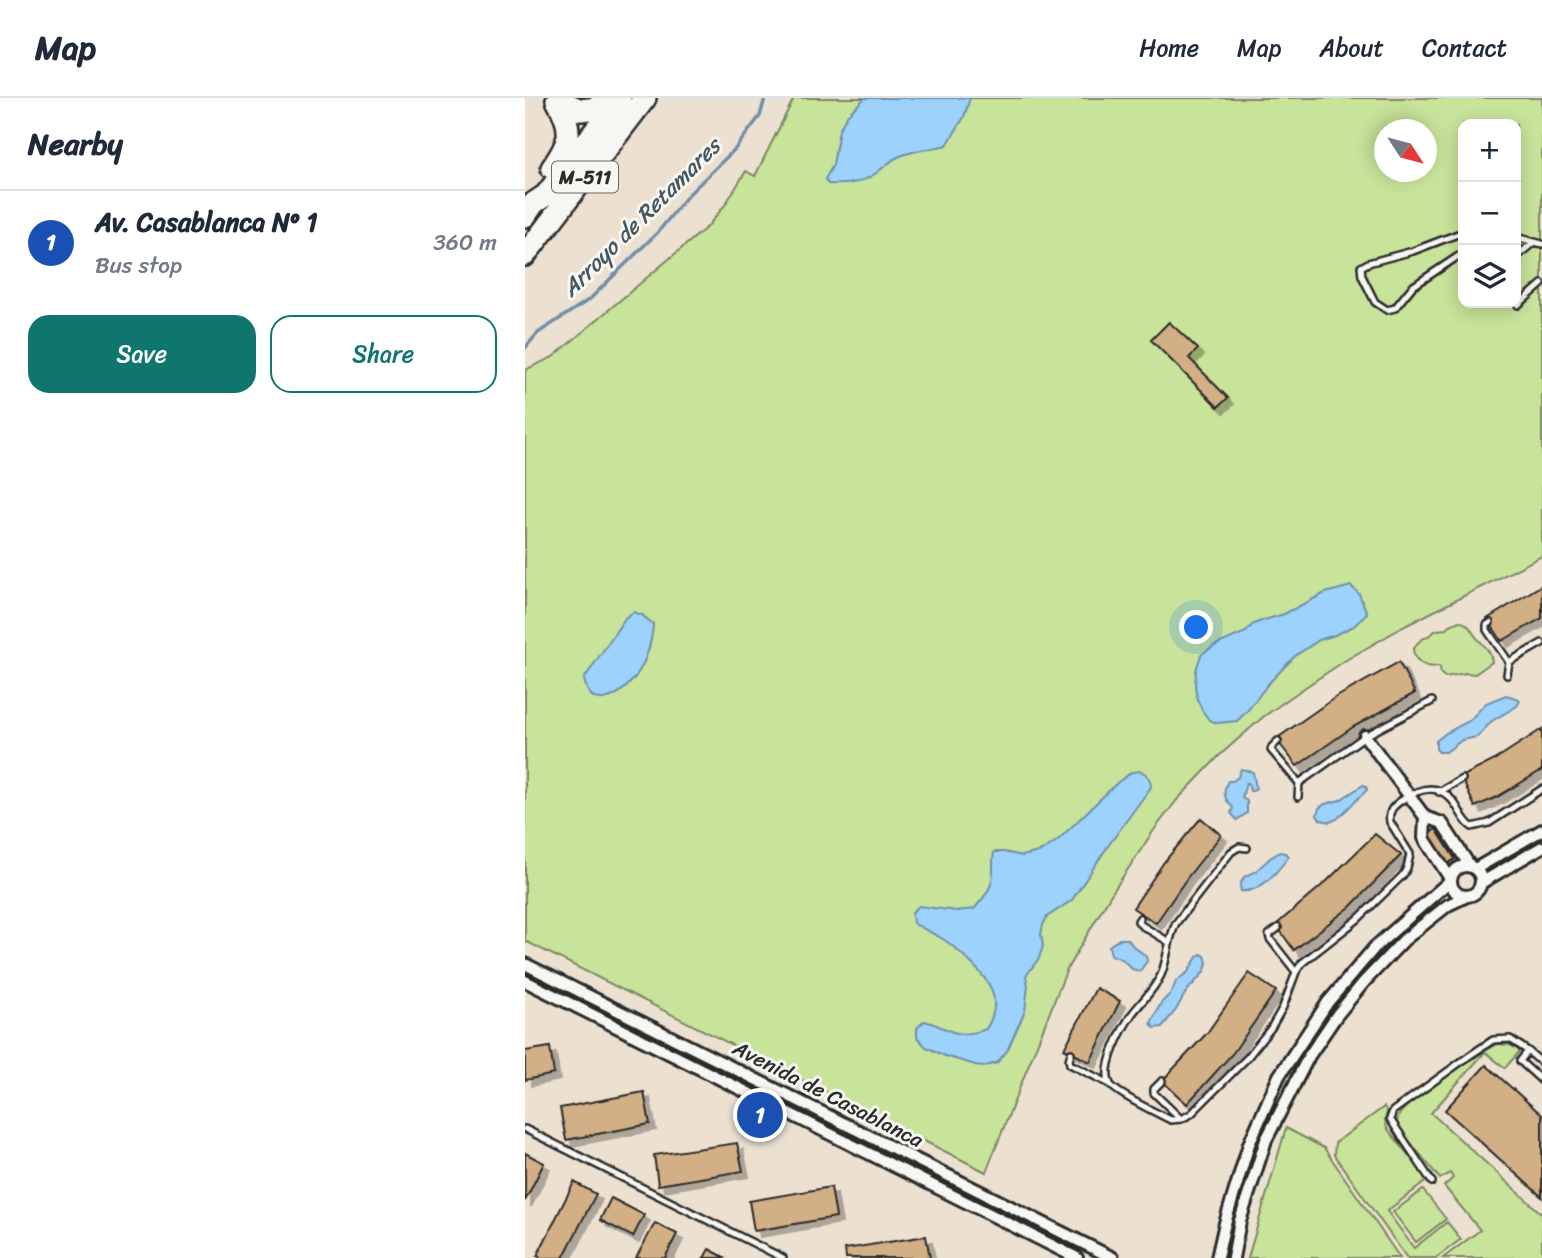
<!DOCTYPE html>
<html lang="en">
<head>
<meta charset="utf-8">
<style>
	body { margin:0; font-family:Sriracha,sans-serif; background:#f2f2f3; color:#1f2937 }
	.controls { position:absolute; right:21px; top:21px; display:grid; overflow:hidden; border-radius:14px; box-shadow:0 4px 18px #0003 }
	.controls button { width:63px; height:63px; display:grid; place-items:center; padding:0; border:0; border-bottom:2px solid #e0e1e3; background:#fff; color:#1f2937; font:35px sans-serif }
	.compass { position:absolute; left:849px; top:21px; width:63px; height:63px; border-radius:50%; background:#fff; box-shadow:0 4px 18px #0003; rotate:126deg }
	.you { position:absolute; left:672px; top:530px; width:24px; height:24px; margin:-18px; border:5px solid #fff; border-radius:50%; background:#1a73e8; box-shadow:0 0 0 10px #1a73e833 }
	.badge { display:grid; place-items:center; width:46px; height:46px; border-radius:50%; background:#0f766e; color:#fff; font-size:23px; font-weight:700 }
	.pin { position:absolute; translate:-50% -50%; border:4px solid #fff; box-shadow:0 2px 7px #0006 }
	.list { margin:0; padding:0; list-style:none }
	h2 { display:flex; justify-content:space-between; align-items:center; height:91px; margin:0; padding:0 28px; font-size:30px }
	h2 small { font-size:23px; font-weight:400; color:#747a83 }
	.list li { display:grid; grid-template-columns:46px 1fr auto; gap:21px; align-items:center; box-sizing:border-box; height:105px; padding:0 28px; border-top:2px solid #e0e1e3 }
	.list b { display:block; font-size:26px; white-space:nowrap }
	.list p { margin:0; font-size:23px; white-space:nowrap; color:#747a83 }
	.list em { font-size:23px; font-style:normal; color:#747a83 }
	.actions { display:flex; gap:14px; padding:21px 28px }
	.actions a { flex:1; padding:16px 0; border:2px solid #0f766e; border-radius:21px; text-align:center; font-size:24px; color:#0f766e }
	.actions .main { background:#0f766e; color:#fff }
	.icon { flex:none; width:38px; height:38px; fill:none; stroke:currentColor; stroke-width:2; stroke-linecap:round; stroke-linejoin:round }
	.map { position:relative; flex:none; width:1017px; height:1160px; overflow:hidden }
	header { display:flex; align-items:center; gap:42px; box-sizing:border-box; height:98px; padding:0 35px; background:#fff; border-bottom:2px solid #e0e1e3 }
	header strong { font-size:33px }
	nav { display:flex; gap:38px; margin-inline-start:auto; font-size:24px }
	main { display:flex }
	aside { flex:1; background:#fff }
	.map>svg:first-child { display:block }
</style>
</head>
<body>
<header>
<strong>Map</strong>
<nav><a>Home</a><a>Map</a><a>About</a><a>Contact</a></nav>
</header>
<main>
<aside>
<h2>Nearby<small></small></h2>
<ul class="list">
<li><span class="badge" style="background:#1a4fb4">1</span><div><b>Av. Casablanca Nº 1</b><p>Bus stop</p></div><em>360 m</em></li>
</ul>
<div class="actions"><a class="main">Save</a><a>Share</a></div>
</aside>
<div class="map">
<svg width="1017" height="1160" viewBox="0 0 1017 1160">
	<defs>
		<filter id="shadow"><feDropShadow dx="6" dy="6" stdDeviation="0" flood-color="#0004"/></filter>
	</defs>
	<rect width="100%" height="100%" fill="#ece1d1"/>
	<filter id="ink" filterUnits="userSpaceOnUse"><feTurbulence type="fractalNoise" baseFrequency=".0143" numOctaves="2"/><feDisplacementMap in="SourceGraphic" scale="14" xChannelSelector="R" yChannelSelector="G"/><feConvolveMatrix kernelMatrix="1 2 1 2 8 2 1 2 1" color-interpolation-filters="sRGB"/></filter>
	<g filter="url(#ink)">
		<!-- green -->
		<path fill="#c8e39a" stroke="#7a8762" stroke-width="2" fill-rule="evenodd" d="M269,0H1017V458L878,529L821,562L776,592L738,619L695,657L652,702L629,732L585,798L542,871L461,1074L0,843V273L4,270L28,259L183,128L200,107L221,73L230,78ZM938,26H991V205H938ZM860,32H902V74H860Z
			M934,523C945,526 945,531 951,539C959,548 966,552 967,564L950,576L941,575L920,579L916,576L915,569L913,568C901,571 890,564 888,552C896,537 902,542 911,532L922,531L925,527Z
			M973,946L985,947L995,953L980,970L960,954L906,1015L1017,1116V1160H918L955,1132L919,1088L928,1080L925,1075L915,1081L872,1028C872,1023 872,1021 874,1017C880,1005 957,953 973,946Z
			M859,1009L862,1013L860,1022L862,1030L903,1082L862,1113L889,1150L922,1124L936,1141L911,1160H882L809,1057L810,1045Z
			M761,1030L799,1050L875,1160H723Z
			M898,1092L921,1121L891,1144L868,1114Z"/>
		<!-- water -->
		<path fill="#9cd2fb" stroke="#6f8fa8" stroke-width="2" d="M340,0H445L439,19L422,47C407,51 388,52 373,59C364,63 359,70 351,75C336,86 321,87 303,86L300,81L308,67L314,32L322,17Z
			M826,488L834,496L842,515L829,528L810,537L794,542L770,558L743,586L723,612L712,623L692,625L684,622L677,612L672,601L670,588L671,572L676,557L688,548L721,534L727,527L736,523L759,516L800,495Z
			M108,514L117,517L128,526C127,545 120,568 107,583C92,600 65,614 59,581L100,520Z
			M981,597L994,601L995,603L992,608L967,623L952,639L937,642L921,654H914L911,651V643L921,635L944,623L961,605Z
			M716,671L728,674L731,690L728,693H725L723,685H721L717,700L722,703V715L712,722L706,715L708,710C699,701 697,694 703,683H708L713,679Z
			M616,673C623,677 626,681 626,689L583,748L547,802L522,819L518,827L516,836L518,848L514,860L501,878L503,888L500,913L482,953L472,965L457,969L420,958L401,949L392,939V930L399,923C411,925 421,933 432,935C442,937 453,934 461,931C479,902 465,883 444,863C436,855 427,847 418,841C408,835 398,831 388,825L387,814L394,808L432,813L449,811C456,803 465,793 467,782C469,772 467,763 469,754H479L497,758L517,753L533,742L593,684L607,674Z
			M838,687L841,688L842,692L812,721L805,724L796,722L792,718L794,710L800,706L815,702Z
			M755,754L760,755L764,758C753,773 736,795 716,793L715,787L719,779L731,773L745,760Z
			M594,841H603L608,848L621,858L622,863L615,873L607,871L597,861L586,857L584,848Z
			M676,856L680,858L682,864L680,873L661,894L651,912L637,929L629,930L626,925L636,905L647,894L651,883L663,874L672,859Z"/>
		<g fill="none" stroke-linecap="round" stroke-linejoin="round">
			<!-- stream -->
			<path stroke="#6f8fa8" stroke-width="3.5" d="M0,250L13,235L65,201L133,134L163,97L210,51L235,18L240,0"/>
		</g>
		<!-- building -->
		<path fill="#d3af85" stroke="#2b2b2b" stroke-width="2" filter="url(#shadow)" d="M644,224L673,251L664,260L703,300L693,309L626,242Z
			M1017,487V520L977,543L962,521Z
			M874,564L890,595L828,629L772,668L751,641L808,601Z
			M1017,631V672L972,699L950,709L936,679L966,664Z
			M676,720L696,737L662,780L631,825L608,810L639,764Z
			M911,731L930,761L921,767L902,737Z
			M850,736L876,757L825,809L769,852L751,827L802,783Z
			M724,875L751,893L708,955L662,1006L637,983L682,935Z
			M571,890L595,903L565,964L539,951Z
			M25,949L29,976L0,982V953Z
			M961,967L1017,1017V1099L920,1012Z
			M119,994L125,1026L41,1042L35,1010Z
			M212,1045L218,1073L133,1087L129,1057Z
			M0,1055L19,1065L0,1103Z
			M49,1084L71,1096L38,1160H17L12,1158Z
			M306,1089L311,1119L229,1133L224,1103Z
			M86,1100L119,1117L108,1139L75,1122Z
			M130,1125L152,1136L140,1160H111Z
			M401,1138L405,1160H321L320,1151Z
			M184,1151L201,1160H179Z"/>
		<g fill="none" stroke-linecap="round" stroke-linejoin="round">
			<!-- lane casing -->
			<g stroke="#2b2b2b" stroke-width="10">
				<path id="lane" d="M938,134L888,153L843,165L836,169L837,178L850,204L862,212L870,210L887,189L938,155
					M991,139L1017,146
					M991,159L1009,144
					M993,207L1017,186
					M965,525L962,527V532L984,564
					M982,577L984,564L1017,545
					M753,643L747,649L746,652L774,685
					M914,694L937,681
					M773,699L774,685L840,638L907,603
					M722,750L714,749L706,754L651,825C643,841 643,860 636,877C629,892 617,903 607,916C597,931 576,969 585,986C591,996 634,1016 646,1022L656,1021L666,1016L722,960L746,930L758,909L771,874L777,865L833,821L878,777L882,770L885,756L865,724C863,713 868,708 877,702C893,691 912,684 927,702C935,711 937,722 947,729L964,725L1017,691
					M615,820L613,823L616,827L644,844
					M753,830L744,837L745,841L771,874
					M1003,953L995,963L1017,983
					M546,955L544,962L545,966L585,986
					M637,983L629,991V995L656,1021
					M0,1031L258,1160
					M907,1084L865,1021L868,1013L944,958L968,942L985,941L1003,953L1017,965"/>
			</g>
			<!-- street casing -->
			<g stroke="#2b2b2b" stroke-width="16">
				<path id="street" d="M840,638L900,719
					M926 783a15 15 0 1 1 30 0a15 15 0 1 1-30 0Z
					M950,771L1017,732
					M956,785L1017,749
					M0,866L588,1160
					M0,883L552,1160
					M692,1160L700,1125L724,1046L754,978L803,904L850,849L926,782L899,740L900,719L917,725L945,768
					M708,1160L715,1123L741,1042L784,958L812,917L839,884L879,842L923,807L942,798"/>
			</g>
			<!-- highway casing -->
			<g stroke="#2b2b2b" stroke-width="26">
				<path id="highway" d="M32,2L56,12L72,10L82,0
					M27,70C46,43 49,32 32,2
					M0,118L9,105L21,97L95,0
					M0,157L120,0"/>
			</g>
			<!-- lane -->
			<use href="#lane" stroke="#f6f6f2" stroke-width="5"/>
			<!-- street -->
			<use href="#street" stroke="#f6f6f2" stroke-width="10"/>
			<!-- highway -->
			<use href="#highway" stroke="#f6f6f2" stroke-width="21"/>
		</g>
	</g>
	<g text-anchor="middle" stroke-width="6" stroke-linejoin="round" paint-order="stroke">
		<!-- shield labels -->
		<rect fill="#f6f6f2" stroke="#686867" stroke-width="2" x="27" y="63.5" width="66" height="31" rx="5"/>
		<g font-size="19" font-weight="bold" fill="#2b2b2b">
			<text x="60" y="86">M-511</text>
		</g>
		<!-- street labels -->
		<g font-size="21" fill="#2b2b2b" stroke="#f6f6f2">
			<text transform="translate(303 996) rotate(27)" y="7">Avenida de Casablanca</text>
		</g>
		<!-- water labels -->
		<g font-size="23" font-style="italic" fill="#47555f" stroke="#f6f6f2">
			<text transform="translate(116 119) rotate(-45)" y="8">Arroyo de Retamares</text>
		</g>
	</g>
</svg>
<div class="controls">
<button>+</button>
<button>−</button>
<button><svg class="icon" aria-label="layers" viewBox="0 0 24 24"><path d="M12 4l9 5-9 5-9-5zM3 14l9 5 9-5"/></svg></button>
</div>
<svg class="compass" viewBox="-18 -18 36 36"><path d="M0-13l5 13h-10z" fill="#e53935"/><path d="M0 13l5-13h-10z" fill="#747a83"/></svg>
<div class="you"></div>
<div class="pin badge" style="left:235px;top:1017px;background:#1a4fb4">1</div>
</div>
</main>
</body>
</html>
